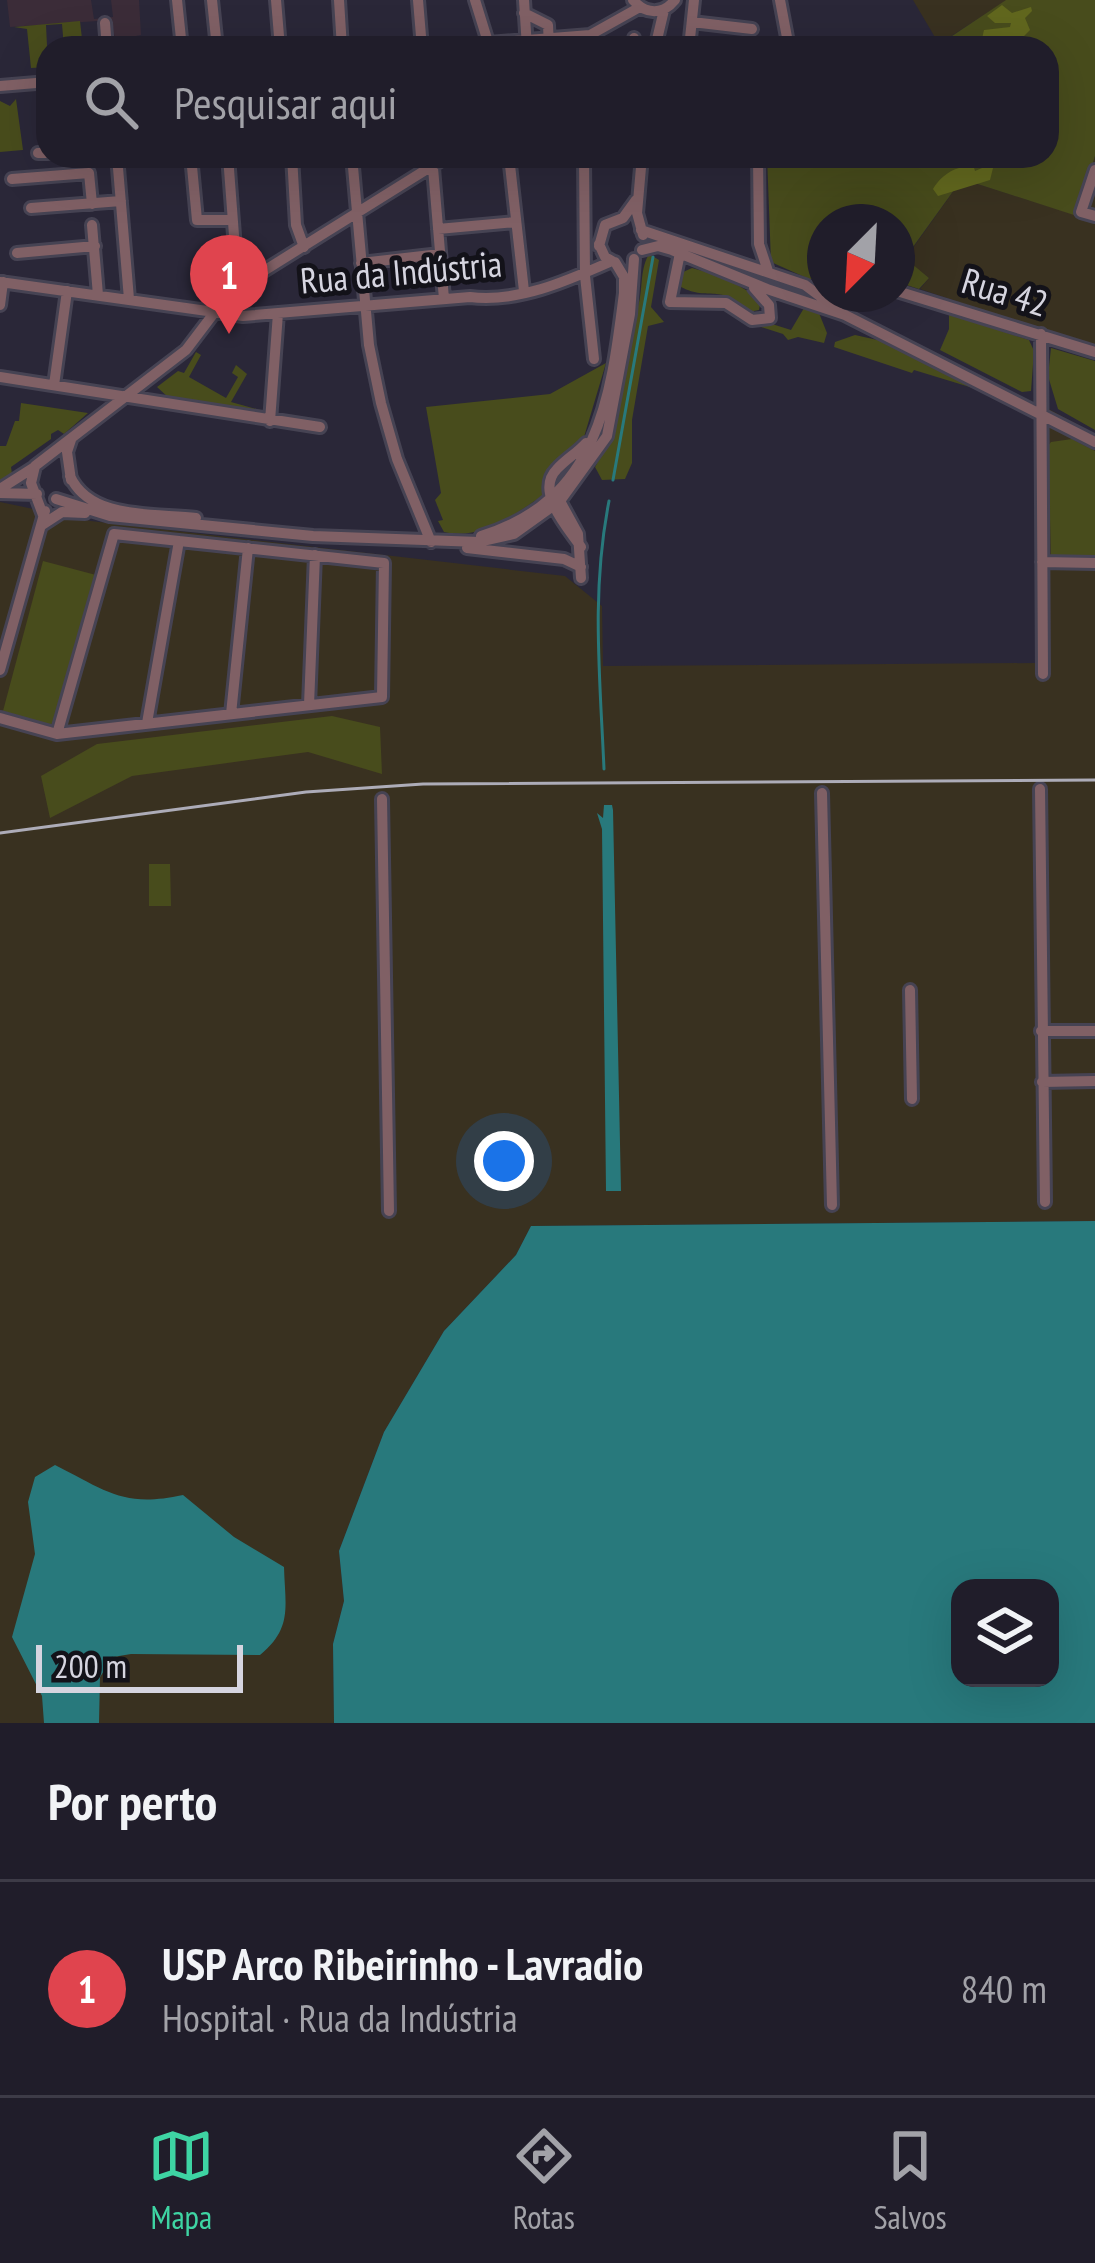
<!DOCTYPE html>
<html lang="pt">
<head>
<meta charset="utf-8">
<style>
	body { margin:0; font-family:"PT Sans Narrow",sans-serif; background:#2d2a36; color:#f1f3f6 }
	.controls { position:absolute; right:36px; bottom:36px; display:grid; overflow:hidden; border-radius:24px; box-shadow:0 12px 48px #0002 }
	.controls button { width:108px; height:108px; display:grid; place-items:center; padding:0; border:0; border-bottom:3px solid #3d3b47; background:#201d2a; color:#f1f3f6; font:60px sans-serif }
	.compass { position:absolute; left:807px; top:204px; width:108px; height:108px; border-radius:50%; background:#201d2a; box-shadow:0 12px 48px #0002; rotate:204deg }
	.scale { position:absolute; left:36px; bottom:30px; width:207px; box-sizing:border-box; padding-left:12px; border:6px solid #d6d5e0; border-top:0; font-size:33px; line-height:42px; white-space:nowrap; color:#d6d5e0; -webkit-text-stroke:9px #131219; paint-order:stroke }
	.you { position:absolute; left:504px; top:1161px; width:42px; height:42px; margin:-30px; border:9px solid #fff; border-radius:50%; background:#1a73e8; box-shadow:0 0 0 18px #1a73e833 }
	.badge { display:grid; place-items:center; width:78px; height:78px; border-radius:50%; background:#3ed4a3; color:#fff; font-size:39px; font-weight:700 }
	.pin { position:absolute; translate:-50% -99px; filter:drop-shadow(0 3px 6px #0008) }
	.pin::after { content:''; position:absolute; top:63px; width:42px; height:36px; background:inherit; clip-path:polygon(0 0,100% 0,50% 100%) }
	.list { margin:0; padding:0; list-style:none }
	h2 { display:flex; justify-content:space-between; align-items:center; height:156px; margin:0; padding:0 48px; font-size:51px }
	h2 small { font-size:39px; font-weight:400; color:#a2a2a8 }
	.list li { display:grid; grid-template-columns:78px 1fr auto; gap:36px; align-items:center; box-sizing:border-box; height:216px; padding:0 48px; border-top:3px solid #3d3b47 }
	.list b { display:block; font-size:45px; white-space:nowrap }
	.list p { margin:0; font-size:39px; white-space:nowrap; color:#a2a2a8 }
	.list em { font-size:39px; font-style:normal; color:#a2a2a8 }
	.icon { flex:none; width:66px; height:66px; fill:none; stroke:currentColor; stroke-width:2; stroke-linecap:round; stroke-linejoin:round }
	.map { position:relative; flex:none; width:1095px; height:1723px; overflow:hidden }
	.search { position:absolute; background:#201d2a; box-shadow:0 12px 48px #0002; left:36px; right:36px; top:36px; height:132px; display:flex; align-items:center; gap:30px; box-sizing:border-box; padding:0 42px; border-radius:36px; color:#a2a2a8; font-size:45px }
	.sheet { height:372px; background:#201d2a }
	nav { display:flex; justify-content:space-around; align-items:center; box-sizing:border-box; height:168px; border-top:3px solid #3d3b47; background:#201d2a; font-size:33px; color:#a2a2a8 }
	nav a { display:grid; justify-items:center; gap:6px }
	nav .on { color:#3ed4a3 }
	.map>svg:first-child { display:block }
</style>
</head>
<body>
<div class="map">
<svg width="1095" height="1723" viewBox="0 0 1095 1723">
	<rect width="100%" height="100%" fill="#2a2738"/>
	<!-- industrial -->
	<path fill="#393120" d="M913,0H1007L939,44Z
		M1095,156V348L920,289L929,278L905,259L962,179L1076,215Z
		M1036,402L1095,434V1221L531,1226L516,1255L444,1331L384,1432L339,1551L344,1601L333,1644L334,1723H0V502L91,521L565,576L602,606L603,666L1035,663Z"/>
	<!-- education -->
	<path fill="#3b2c38" d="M7,0H91L94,19L113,17L111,0H139L141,35L115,40L112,20L10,27Z"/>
	<!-- green -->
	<path fill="#484c1c" d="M1006,0H1095V156L1077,216L962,179L905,258L929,278L919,289L897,282V222H825V279H809L771,262L767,156H1047V48H934Z
		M80,21L83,48H64L62,24L46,25L48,67L31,68L27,29L14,27Z
		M16,99L23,150L0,152V101L10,106Z
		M649,254L659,260L651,307L664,322L648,326L632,420V463L625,479L602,480L595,467L611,437L632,318C646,300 637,274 649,254Z
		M692,268L724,277L761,299L759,310L749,312C719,282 710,302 681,287V273Z
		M804,308L819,313L827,333L824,343L798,337L788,340L783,334L755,325L772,324L791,330Z
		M949,314L1029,340L1034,351L1031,391L1022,392L940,350L949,329Z
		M855,335L882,341L973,388L914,370L912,373L834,347L835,342Z
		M1051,348L1095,361V430L1058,409L1048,376Z
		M196,352L201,355L189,377L226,398L238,377L232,373L236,365L247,374L231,402L260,410V414L169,398L157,387L178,371L184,373Z
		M606,363L584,437L550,469L548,492C518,512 482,541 444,532L438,521L443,520L435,500L441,493L426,407L550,394Z
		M21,403L88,413L64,434L58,430L51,434V439L11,467L12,474L0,483V446H6L15,421H19Z
		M1072,439L1095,451V557L1051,556L1048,446L1051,442Z
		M43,561L96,575L54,722L50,725L3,711Z
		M332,716L380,727L382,774L308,752L132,776L50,818L41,776L97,744Z
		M149,864H170L171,906H149Z"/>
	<!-- forest -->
	<path fill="#61671e" d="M1002,5L1012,13L1031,7L1032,11L1025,18L1030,30L1019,41L981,43L984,30L1010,27L1011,23H995L987,16Z
		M971,157L975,171L989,165L993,168L990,180L938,196L933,189C937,181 949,170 959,168L960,159Z"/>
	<!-- water -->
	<path fill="#28797c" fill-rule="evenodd" d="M604,805H612L613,810L621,1191H606L602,829L597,813L603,818Z
		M1095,1221V1723H334L333,1644L344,1601L339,1551L384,1432L444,1331L516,1255L531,1226ZM1050,1588V1678H960V1588Z
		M55,1465C107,1491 123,1508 183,1495L234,1537L284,1567C285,1606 293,1628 260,1655L131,1654L113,1657L100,1677L99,1723H44L42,1696L12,1637L35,1554L28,1502L35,1477Z"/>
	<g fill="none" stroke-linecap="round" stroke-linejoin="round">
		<!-- stream -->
		<path stroke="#28797c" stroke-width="3" d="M613,480L653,257
			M604,769C600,676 591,593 609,501"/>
		<!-- minor casing -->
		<g stroke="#464353" stroke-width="16">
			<path id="minor" d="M177,0L182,48
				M212,0L217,48
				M276,0L280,48
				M339,0L342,48
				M418,0L422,48
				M475,0L488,42
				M524,0L527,48
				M633,0C646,15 663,15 675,0
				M780,0L789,48
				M524,13L548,25L549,48
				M692,22L752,29
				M105,23L107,48
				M427,48L590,35L640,7
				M633,48L634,38
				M655,48L664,10
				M689,48L694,0
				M0,86L48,82
				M38,153H48
				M117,156L129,299
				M191,156L197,220H231
				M228,156L238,288
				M292,156L296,225L304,247
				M352,156L369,345L381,403L397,459L431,542
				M432,156L444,299
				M509,156L524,291
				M584,156L585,276L594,359
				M642,156L637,213L643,235
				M758,156L759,244L768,271
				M1095,170L1081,212L1095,216
				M12,179L89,173L92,204
				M31,208L121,201
				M92,225L98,295
				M438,229L515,222
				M641,230L805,285L837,309
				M599,244L605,257L614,262
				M599,246L605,225L623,218L636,200
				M642,250L658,246L672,250L767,289L845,315L1095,442
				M17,253L95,246
				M680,253L670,302L726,303L752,320L770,318L769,305L754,288
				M361,263L440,254
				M0,282L243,316L470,297C519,303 569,280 612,261
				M897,291L1095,352
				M0,305L3,282
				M1041,334L1043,674
				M0,377L320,427
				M54,385L67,291
				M270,421L278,313
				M70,476C90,520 153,513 196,518
				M71,480L67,452L71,440
				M0,489L33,468
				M0,493L37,494
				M56,499L110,516L313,536L479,542L514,534L560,501L607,436L630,314L634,259
				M560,501L578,534L581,578
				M43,515L31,483L35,466L186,350L230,292L448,156
				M42,525L62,512L85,513
				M481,536C599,500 611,397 624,293V277L615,262
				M581,547C569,529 534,492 557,469C566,459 577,453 586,443
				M467,548L564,559L581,567
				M1042,562L1095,563
				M0,670L45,511
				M309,705L315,555
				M231,714L248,548
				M0,718L57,734L382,697L384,563L114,534L57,734
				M147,723L179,541
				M1040,789L1045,1202
				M822,793L832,1205
				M382,799L389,1211
				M910,990L912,1099
				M1041,1031H1095
				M1042,1082L1095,1081"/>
		</g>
		<!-- minor -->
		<use href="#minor" stroke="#806065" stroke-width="10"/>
		<!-- rail -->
		<path stroke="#adacb8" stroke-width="3" d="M0,833L306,792L423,784L1095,780"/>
	</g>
	<g text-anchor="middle" stroke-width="10" stroke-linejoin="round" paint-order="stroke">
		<!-- street labels -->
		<g font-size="36" fill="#d6d5e0" stroke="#131219">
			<text transform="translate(401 272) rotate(-5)" y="13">Rua da Indústria</text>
			<text transform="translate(1005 292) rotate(17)" y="13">Rua 42</text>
		</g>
	</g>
</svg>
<div class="controls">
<button><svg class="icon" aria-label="layers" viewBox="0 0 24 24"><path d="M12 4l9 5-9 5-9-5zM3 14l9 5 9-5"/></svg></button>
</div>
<svg class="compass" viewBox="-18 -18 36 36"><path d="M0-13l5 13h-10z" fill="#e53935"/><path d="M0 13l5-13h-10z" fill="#a2a2a8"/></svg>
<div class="scale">200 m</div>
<div class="you"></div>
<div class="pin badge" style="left:229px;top:334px;background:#e0444e">1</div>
<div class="search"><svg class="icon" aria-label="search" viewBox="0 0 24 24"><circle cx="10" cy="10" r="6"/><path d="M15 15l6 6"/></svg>Pesquisar aqui</div>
</div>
<section class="sheet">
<h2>Por perto<small></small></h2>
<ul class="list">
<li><span class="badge" style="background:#e0444e">1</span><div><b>USP Arco Ribeirinho - Lavradio</b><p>Hospital · Rua da Indústria</p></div><em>840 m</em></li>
</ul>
</section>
<nav>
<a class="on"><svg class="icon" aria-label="map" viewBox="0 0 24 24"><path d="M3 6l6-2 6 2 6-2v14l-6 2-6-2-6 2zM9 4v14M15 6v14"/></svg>Mapa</a>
<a><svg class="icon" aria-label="directions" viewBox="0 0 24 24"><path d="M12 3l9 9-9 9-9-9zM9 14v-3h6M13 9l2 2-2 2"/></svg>Rotas</a>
<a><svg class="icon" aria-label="saved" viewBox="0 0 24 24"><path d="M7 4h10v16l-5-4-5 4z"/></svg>Salvos</a>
</nav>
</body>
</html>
